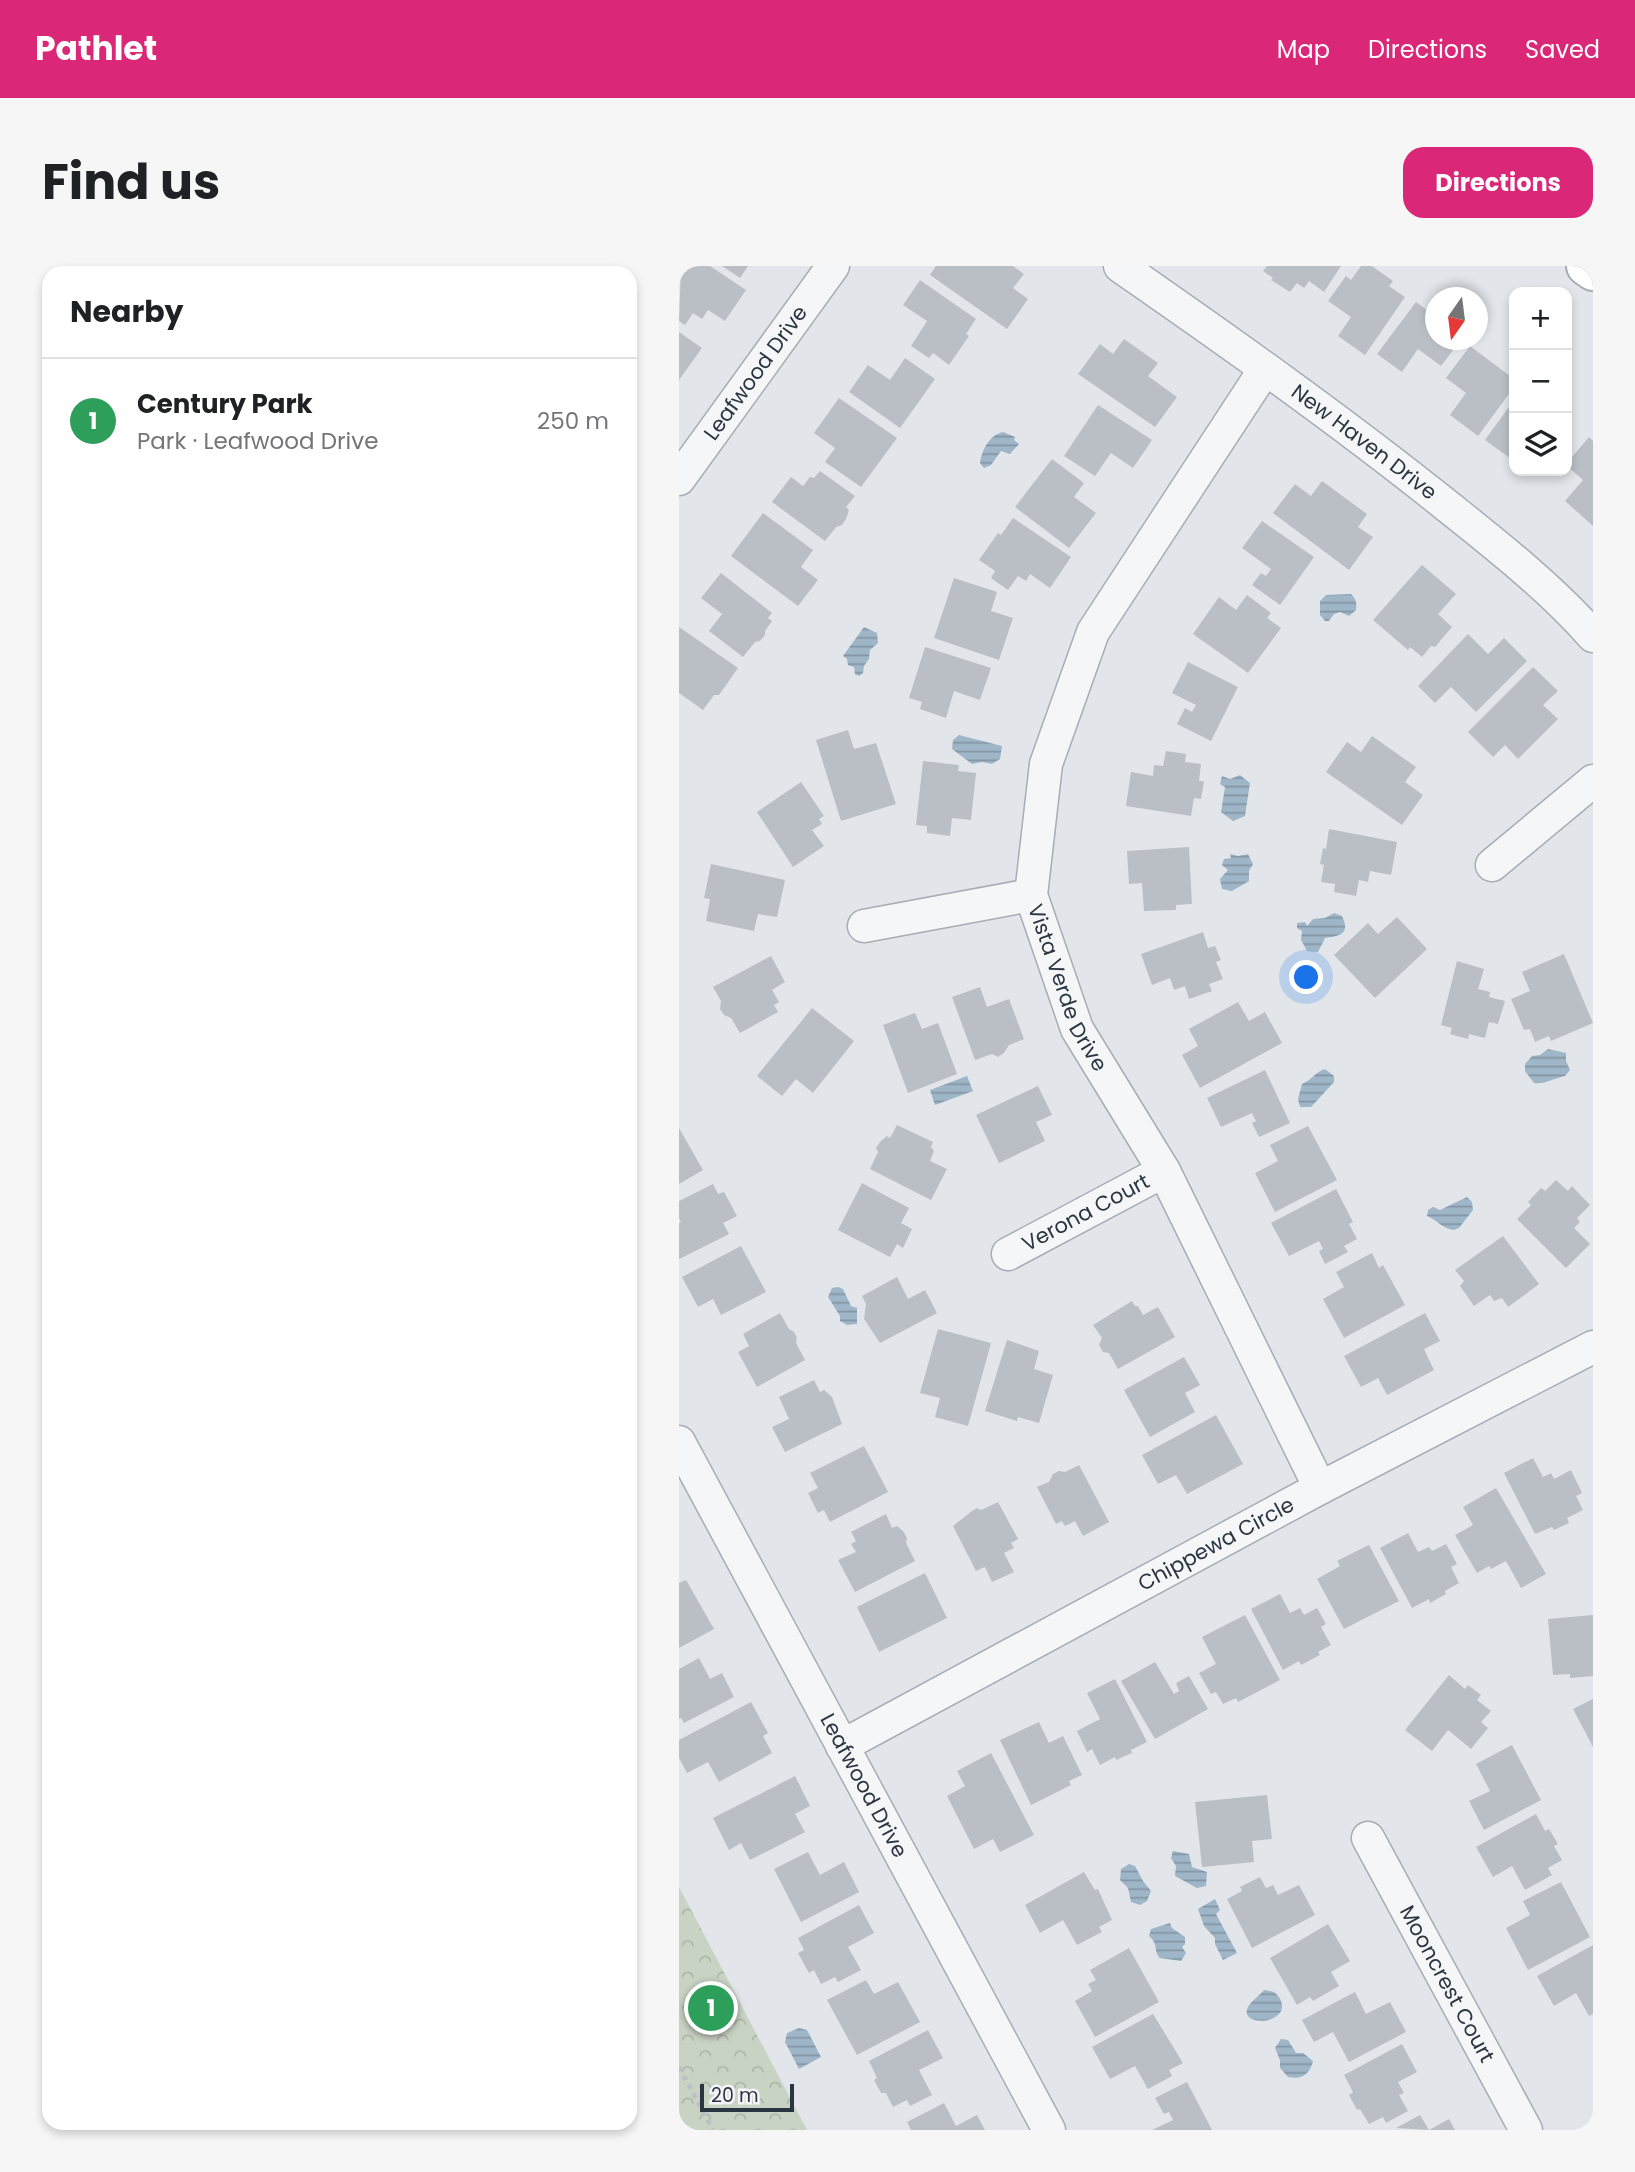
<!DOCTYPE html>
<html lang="en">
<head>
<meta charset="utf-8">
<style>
	body { margin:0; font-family:Poppins,sans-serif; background:#f6f6f6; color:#202124 }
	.controls { position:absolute; right:21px; top:21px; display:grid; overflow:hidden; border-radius:14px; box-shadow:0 4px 10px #0003 }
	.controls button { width:63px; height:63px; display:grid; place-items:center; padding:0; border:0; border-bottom:2px solid #e0e0e0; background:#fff; color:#202124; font:35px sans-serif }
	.compass { position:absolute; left:746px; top:21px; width:63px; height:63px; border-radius:50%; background:#fff; box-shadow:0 4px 10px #0003; rotate:194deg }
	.scale { position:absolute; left:21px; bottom:18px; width:94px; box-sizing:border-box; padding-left:7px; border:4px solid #2b3541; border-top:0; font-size:19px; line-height:24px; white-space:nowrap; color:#2b3541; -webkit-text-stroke:5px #f2f4f7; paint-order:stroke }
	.you { position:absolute; left:628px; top:712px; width:24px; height:24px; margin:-18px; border:5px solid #fff; border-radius:50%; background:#1a73e8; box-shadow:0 0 0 10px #1a73e833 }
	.badge { display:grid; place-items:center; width:46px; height:46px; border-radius:50%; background:#db2777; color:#fff; font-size:23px; font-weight:700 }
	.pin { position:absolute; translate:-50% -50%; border:4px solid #fff; box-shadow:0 2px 7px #0006 }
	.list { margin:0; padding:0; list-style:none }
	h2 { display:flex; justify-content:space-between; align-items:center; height:91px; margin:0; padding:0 28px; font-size:30px }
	h2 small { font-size:23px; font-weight:400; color:#757577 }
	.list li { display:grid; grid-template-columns:46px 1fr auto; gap:21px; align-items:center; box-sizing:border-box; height:126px; padding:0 28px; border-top:2px solid #e0e0e0 }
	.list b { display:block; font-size:26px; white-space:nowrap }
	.list p { margin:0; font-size:23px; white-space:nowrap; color:#757577 }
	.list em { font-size:23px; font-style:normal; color:#757577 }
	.icon { flex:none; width:38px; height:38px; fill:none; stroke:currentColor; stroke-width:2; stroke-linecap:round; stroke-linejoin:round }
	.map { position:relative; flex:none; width:914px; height:1864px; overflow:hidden; border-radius:21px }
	header { display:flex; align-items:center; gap:42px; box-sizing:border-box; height:98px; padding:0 35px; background:#db2777; color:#fff }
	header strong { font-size:33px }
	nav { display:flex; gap:38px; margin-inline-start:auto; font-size:24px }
	.intro { display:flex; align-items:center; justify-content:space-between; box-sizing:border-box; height:168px; padding:0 42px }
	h1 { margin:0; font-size:49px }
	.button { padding:18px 32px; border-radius:21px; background:#db2777; color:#fff; font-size:24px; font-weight:700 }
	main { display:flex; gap:42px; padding:0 42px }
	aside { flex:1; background:#fff; border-radius:21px; box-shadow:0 4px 10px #0003 }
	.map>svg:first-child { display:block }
</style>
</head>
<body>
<header>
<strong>Pathlet</strong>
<nav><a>Map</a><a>Directions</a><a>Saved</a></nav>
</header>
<div class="intro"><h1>Find us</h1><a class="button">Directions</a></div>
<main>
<aside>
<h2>Nearby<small></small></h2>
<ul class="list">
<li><span class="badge" style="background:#2e9e5b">1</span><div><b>Century Park</b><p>Park · Leafwood Drive</p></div><em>250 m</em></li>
</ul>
</aside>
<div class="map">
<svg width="914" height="1864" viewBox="0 0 914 1864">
	<defs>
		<pattern id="park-crowns" width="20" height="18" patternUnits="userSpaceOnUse" patternTransform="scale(1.75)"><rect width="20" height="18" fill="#c9d3c4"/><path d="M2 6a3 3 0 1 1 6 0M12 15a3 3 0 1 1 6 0" fill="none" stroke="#adb6aa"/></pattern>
		<pattern id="water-rules" width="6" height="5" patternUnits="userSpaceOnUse" patternTransform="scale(1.75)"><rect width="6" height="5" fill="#9fb6c8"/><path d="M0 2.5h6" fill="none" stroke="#8295a4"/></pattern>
	</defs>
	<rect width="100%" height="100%" fill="#e2e6ea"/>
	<!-- park -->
	<path fill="url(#park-crowns)" d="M0,1621L128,1864H0Z"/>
	<!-- water -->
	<path fill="url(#water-rules)" d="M324,166L336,171L335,174L340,178L331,188L322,185L312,199L305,202L301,197C303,184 310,169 324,166Z
		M672,328C677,333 678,336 677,344L670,350L661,346L655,348L650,355H646L641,349V335L647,329Z
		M185,361L198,367L199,377L191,384L190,393L185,400L184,407L180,410L176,408L175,401L169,399L168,393L164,390Z
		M280,469L323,480L321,493L313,498L303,496L293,498L273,483L274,474Z
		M561,509L571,517L566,550L554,555L542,546L546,521L541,518L543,510L551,513Z
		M551,588L559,590L569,588L574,598L570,605V615L553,625L543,623L541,613L549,604L543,599L545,593L552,592Z
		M655,647L663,650C671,667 663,670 646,672L639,686L628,685L622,674L623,665L618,662V657L626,656L628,660L634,653L646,652Z
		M869,783L887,787V795L891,804L886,810C876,812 864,819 855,817L846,805V798L853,790L861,789Z
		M646,803L655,810V816L632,841H621L619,833L623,818C633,814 636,806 646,803Z
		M288,810L294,825L256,839L251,824Z
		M788,931L793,936L794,944L780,962L775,964C764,963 758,954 748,950L749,944L754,941L761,944Z
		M159,1021L164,1023L172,1040L178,1042V1058L168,1059L161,1055V1050L149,1031L153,1022Z
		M494,1585L510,1588L513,1601L528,1606L527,1620L518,1622L496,1610L497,1600L492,1592Z
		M450,1598L456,1600L464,1615L472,1625L468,1635L461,1639L452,1636L449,1622L441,1614L442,1603Z
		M536,1633L541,1644L537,1648L558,1687L544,1694L536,1678V1672L525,1660L519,1643Z
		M491,1657L493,1662L506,1671V1678L503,1681L507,1687L502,1695L481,1692C474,1685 480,1678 470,1670L472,1663Z
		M585,1724C592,1725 596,1725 600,1731C617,1758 558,1763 569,1741C573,1734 580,1730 585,1724Z
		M120,1762L128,1764L142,1791L120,1803L106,1776L108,1767Z
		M602,1773L609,1774L617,1787H624L634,1795C631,1808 623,1814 609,1811L601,1802V1794L596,1782Z"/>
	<!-- building -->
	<path fill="#babfc6" d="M2,0H31L67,24L46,55L29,44L23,53L14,47L6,59L0,55Z
		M43,0H69L61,12Z
		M257,0H334L345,8L334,22L349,33L328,63L251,9Z
		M588,0H662L645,26L630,15L625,22L618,17L611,26L592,14L594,12L584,5Z
		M682,0H693L714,15L710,20L726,31L686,89L659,70L672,51L649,35L667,10L672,14Z
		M241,14L297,53L287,68L290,70L270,99L254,87L250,92L232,80L248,55L224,39Z
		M737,36L757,51V74H782L762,100L739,83L723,106L698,88Z
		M0,66L23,82L0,114Z
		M445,73L479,97L469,110L498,131L476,161L399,108L421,78L434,88Z
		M791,80L835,113V121L799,170L771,149L787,127L767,112Z
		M226,92L256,113L221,162L170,126L189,99L211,114Z
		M160,132L218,172L182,221L146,196L156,182L135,167Z
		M835,134V195L806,174Z
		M419,139L473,174L454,202L432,187L416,210L385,190Z
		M910,171L914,175V260L886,235L904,214L888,200V197Z
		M373,193L405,217L395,231L417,247L390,282L336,241Z
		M141,205L176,230L167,241L170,244L167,253L163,259L157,261L146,275L93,236L112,211L124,220L131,211L135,212Z
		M643,215L688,248L679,261L694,271L670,304L594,247L616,218L632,230Z
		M84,247L134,284L122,301L139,314L119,340L52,290Z
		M334,252L392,291L371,322L351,308L347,315L339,310L329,324L312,312L316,305L300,294L319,267L322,269Z
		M583,255L635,291L601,339L573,319L582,307L587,310L592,303L563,282Z
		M743,299L777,328L759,348L773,361L756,381L752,380L743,391L731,381L729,384L694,354Z
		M42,307L93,347L89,352L93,355L86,365V369L81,375L76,376L64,391L30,365L43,348L22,332Z
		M275,312L318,326L312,345L334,352L320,394L255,372Z
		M568,329L592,347L588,352L602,362L569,407L514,368L540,331L557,344Z
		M0,361L59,402L40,429H35L24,444L0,427Z
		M789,368L809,388L825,372L848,395L797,446L772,421L756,437L739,420Z
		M246,381L312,402L301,434L275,425L267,452L241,443L243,436L230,432Z
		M509,396L559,421L532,475L498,458L506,442L513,446L517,439L493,427Z
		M854,401L879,425L864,439L879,453L839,493L826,479L814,491L789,466Z
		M169,464L175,483L197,477L217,538L162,555L137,474Z
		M693,470L737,501L726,516L744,529L723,559L647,506L668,476L682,486Z
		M487,485L507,488L506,496L522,498L520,515H525L522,533L515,532L512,550L447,540L452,506L474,510L475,499L484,500Z
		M244,495L280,499L279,505L297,507L292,554L273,552L271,570L248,567V560L237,559Z
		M122,516L145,550L140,553L143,558L133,564L145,580L114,601L78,546Z
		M650,563L718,576L712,609L691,605L689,616L680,614L677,630L655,626L656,618L642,616L645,599L641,598L644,582L647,583Z
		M510,581L513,638L497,639V644L465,645L463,617L450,618L448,585Z
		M32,598L106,614L98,651L79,648L75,665L27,655L31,633L25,632Z
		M718,651L748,683L696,732L655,689L689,657L699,668Z
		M524,666L529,682L536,680L542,694L537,696L544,713L530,718L533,725L510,733L506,720L495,724L491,712L473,719L462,688Z
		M885,688L914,757L872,775L870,770L856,776L851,763L845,764L832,733L851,725L843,706Z
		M92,690L106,716L93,724L100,736L95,739L99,746L61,767L52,752L45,749L41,743L42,735L34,721Z
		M778,695L805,703L799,723L811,726L810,731L826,735L819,758L810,756L806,772L790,768L789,773L771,768L773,762L762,759Z
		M301,721L308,741L330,733L345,773L330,779L325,787L319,791L313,788L296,794L273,731Z
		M559,736L570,755L586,746L603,777L521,822L503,789L519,780L510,763Z
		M133,742L175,775L134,827L117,813L103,830L78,810Z
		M236,747L243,763L259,757L278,808L229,827L204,759Z
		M586,804L611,857L580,871L573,857L577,855L573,847L542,861L528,832Z
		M359,820L373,849L357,856L366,875L320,897L297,849Z
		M218,859L254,876L252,881L255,885L251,895L268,903L252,934L191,903L199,886L197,882L201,876L208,870L211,872Z
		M629,860L658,914L596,946L576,907L599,895L591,879Z
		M0,862L24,904L0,918Z
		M877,914L889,925L893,920L911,939L898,952L901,956L895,962L911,978L887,1002L838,953L852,939L849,936L862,922L866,925Z
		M183,917L230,942L222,957L233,963L224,982L218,978L211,991L159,964Z
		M34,918L39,928L45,926L58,950L44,957L50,968L0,993V957L2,956L0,952V935Z
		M657,923L674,956L670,958L678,973L665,980L669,986L646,998L640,985L644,983L640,975L610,990L592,957Z
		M824,970L860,1018L829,1041L823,1032L815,1035L811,1029L795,1040L781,1020L785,1015L776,1004Z
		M62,980L87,1026L42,1049L34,1033L19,1041L3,1011Z
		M693,987L700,1002L704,999L726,1039L665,1072L644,1033L665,1021L657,1006Z
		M218,1011L229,1033L246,1024L258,1047L201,1077L185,1053L187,1038L183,1030Z
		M453,1035L456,1040H459L464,1049L479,1041L496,1071L439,1103L430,1087L424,1086L420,1079L423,1072L414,1059Z
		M101,1047L110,1063L115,1066L118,1072L117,1077L126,1094L78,1121L59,1086L70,1080L64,1068Z
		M746,1047L761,1075L745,1083L755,1104L708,1129L699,1112L682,1121L665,1090Z
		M259,1063L312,1077L289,1160L256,1151L261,1132L241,1127Z
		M328,1074L360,1085L355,1103L374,1109L360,1157L339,1151L338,1155L306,1145Z
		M505,1091L521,1119L506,1127L516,1146L471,1171L445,1124Z
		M135,1114L141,1126L145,1124L153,1131L163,1158L106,1186L93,1161L110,1153L100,1131Z
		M537,1149L564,1198L508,1228L497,1209L479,1218L463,1189Z
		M185,1180L209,1226L151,1256L145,1244L139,1247L129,1227L139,1222L131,1207Z
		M854,1192L864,1211L872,1207L875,1213L892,1204L903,1227L897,1230L904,1244L888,1252L890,1257L875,1264L873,1261L856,1268L825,1207Z
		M400,1199L430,1256L404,1270L396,1255L386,1260L383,1255L377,1258L358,1221L370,1216L374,1208L380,1205L386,1206Z
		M817,1222L867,1308L842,1322L827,1295L812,1303L810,1300L798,1307L776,1269L794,1259L784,1241Z
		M319,1236L339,1273L332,1277L335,1282L325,1287L335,1306L313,1316L306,1301L297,1305L274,1260L293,1245L298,1242L302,1244Z
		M207,1248L213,1262L218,1260L224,1265L228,1272L227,1277L236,1295L176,1326L159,1294L177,1286L172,1278L177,1275L172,1266Z
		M729,1267L739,1286L750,1281L753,1285L767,1278L778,1298L772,1301L780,1317L766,1325L767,1328L751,1337L750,1333L733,1342L701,1282Z
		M690,1279L720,1335L665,1363L638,1313L661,1300L658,1295Z
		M246,1307L268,1352L200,1386L178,1341Z
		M7,1314L35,1363L0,1382V1317Z
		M601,1328L611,1347L621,1342L625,1349L638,1342L647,1358L642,1361L652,1379L639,1386L641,1389L622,1399L620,1395L604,1404L572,1343Z
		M566,1349L601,1414L559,1436L557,1432L544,1438L537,1426L532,1428L520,1407L537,1398L523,1371Z
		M914,1349V1410L891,1412V1408L874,1409L869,1353Z
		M20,1392L31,1413L43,1407L55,1431L5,1457L2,1452L0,1453V1403Z
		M476,1396L495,1428L500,1425L497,1417L510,1410L529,1443L476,1473L442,1415Z
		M770,1409L786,1423L789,1419L802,1429L798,1434L812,1445L802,1456L809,1462L792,1483L769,1464L753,1485L726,1464Z
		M436,1413L468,1476L452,1484L453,1487L437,1494L436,1491L421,1499L413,1483L408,1486L398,1465L421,1453L408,1427Z
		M914,1433V1481L894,1443Z
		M72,1436L89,1467L84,1470L93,1487L40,1516L29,1496L8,1507L0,1492V1474Z
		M360,1456L370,1477L384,1470L403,1509L390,1515L392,1519L352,1539L321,1474Z
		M833,1479L862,1534L805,1564L790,1535L811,1525L797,1498Z
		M312,1487L355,1569L321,1586L314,1573L295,1583L268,1530L286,1520L278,1505Z
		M116,1510L131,1540L116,1548L126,1566L71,1594L62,1577L50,1584L34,1552Z
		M588,1529L593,1573L573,1575L575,1596L523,1601L516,1536Z
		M857,1548L866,1565L870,1563L879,1578L875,1580L883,1594L869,1602L873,1609L846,1624L833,1600L814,1611L797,1581Z
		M129,1586L141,1609L165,1596L180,1626L122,1656L95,1603Z
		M405,1606L416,1624L419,1623L433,1654L420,1661L423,1666L398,1679L384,1654L361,1667L346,1639Z
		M581,1611L587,1622L594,1619L599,1629L620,1619L636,1649L573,1682L548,1633L563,1625L561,1621Z
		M882,1616L911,1671L849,1704L827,1662L851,1649L844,1635Z
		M180,1639L195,1667L169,1681L182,1704L159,1716L156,1711L142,1718L135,1704L130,1707L119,1687L125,1684L119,1672Z
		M649,1658L671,1695L652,1706L660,1720L634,1735L631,1731L618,1739L591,1692Z
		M914,1679V1748L910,1750L897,1727L875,1740L858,1710Z
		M450,1682L480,1736L416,1771L396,1735L413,1725L409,1718L417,1714L411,1704Z
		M187,1714L195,1728L219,1716L241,1756L178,1789L148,1734Z
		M676,1726L687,1748L711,1736L727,1766L670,1796L654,1766L635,1776L623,1754Z
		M474,1748L504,1797L490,1804L493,1810L469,1823L456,1800L431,1813L413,1781Z
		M249,1764L264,1792L240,1804L253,1829L231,1840L228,1834L214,1841L207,1827H202L195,1814L198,1812L190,1795Z
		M723,1778L738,1806L719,1816L725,1827L720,1829L729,1845L707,1857L704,1851L690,1858L681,1843L678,1844L670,1829L674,1826L665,1809Z
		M508,1816L533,1864H473L494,1854L490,1846L485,1848L476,1832Z
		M265,1837L277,1860L298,1849L306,1864H232L228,1856Z
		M741,1849L750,1864L717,1862Z
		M770,1853L776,1864H750Z"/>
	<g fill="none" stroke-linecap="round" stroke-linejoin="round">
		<!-- street casing -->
		<g stroke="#a7adb4" stroke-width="35">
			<g id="street">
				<path id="s1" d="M441,0C552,77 662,155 767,239C817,279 872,322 914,370"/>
				<path id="s2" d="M586,103L414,366L367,498L352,629L398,763L485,905L641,1222"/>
				<path id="s3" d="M0,213L154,0"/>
				<path d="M813,599L914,515"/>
				<path d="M185,660L352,629"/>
				<path id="s4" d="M329,988L485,905"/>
				<path id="s5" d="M0,1176L370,1864"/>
				<path id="s6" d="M163,1480L641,1222L914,1081"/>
				<path id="s7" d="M689,1572L847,1864"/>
			</g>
		</g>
		<!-- secondary casing -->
		<g stroke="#a7adb4" stroke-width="42">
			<path id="secondary" d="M907,0L914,5"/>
		</g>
		<!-- path -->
		<path stroke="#bcc0c5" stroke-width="4.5" stroke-dasharray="5 5" stroke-linecap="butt" d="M0,1801L34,1864"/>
		<!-- street -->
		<use href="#street" stroke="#f5f6f8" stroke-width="32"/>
		<!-- secondary -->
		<use href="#secondary" stroke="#fff" stroke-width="38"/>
	</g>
	<g text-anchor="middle" stroke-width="6" stroke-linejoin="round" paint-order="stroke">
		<!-- street labels -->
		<g font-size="21" fill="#2b3541" stroke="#f2f4f7">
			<text dy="7" stroke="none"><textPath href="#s3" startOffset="131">Leafwood Drive</textPath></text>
			<text dy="7" stroke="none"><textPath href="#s1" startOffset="301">New Haven Drive</textPath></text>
			<text dy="7" stroke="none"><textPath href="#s2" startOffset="686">Vista Verde Drive</textPath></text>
			<text dy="7" stroke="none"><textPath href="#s4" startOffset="88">Verona Court</textPath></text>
			<text dy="7" stroke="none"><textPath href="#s6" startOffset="425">Chippewa Circle</textPath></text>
			<text dy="7" stroke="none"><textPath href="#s5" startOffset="390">Leafwood Drive</textPath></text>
			<text dy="7" stroke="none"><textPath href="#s7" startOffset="166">Mooncrest Court</textPath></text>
		</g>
	</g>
</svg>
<div class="controls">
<button>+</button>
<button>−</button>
<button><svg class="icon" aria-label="layers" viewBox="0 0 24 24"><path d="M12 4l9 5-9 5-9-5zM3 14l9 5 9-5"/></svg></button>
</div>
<svg class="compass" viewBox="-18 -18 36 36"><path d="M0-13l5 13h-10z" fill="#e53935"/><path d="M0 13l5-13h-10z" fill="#757577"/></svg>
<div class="scale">20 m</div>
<div class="you"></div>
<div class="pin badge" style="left:32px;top:1742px;background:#2e9e5b">1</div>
</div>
</main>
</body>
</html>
